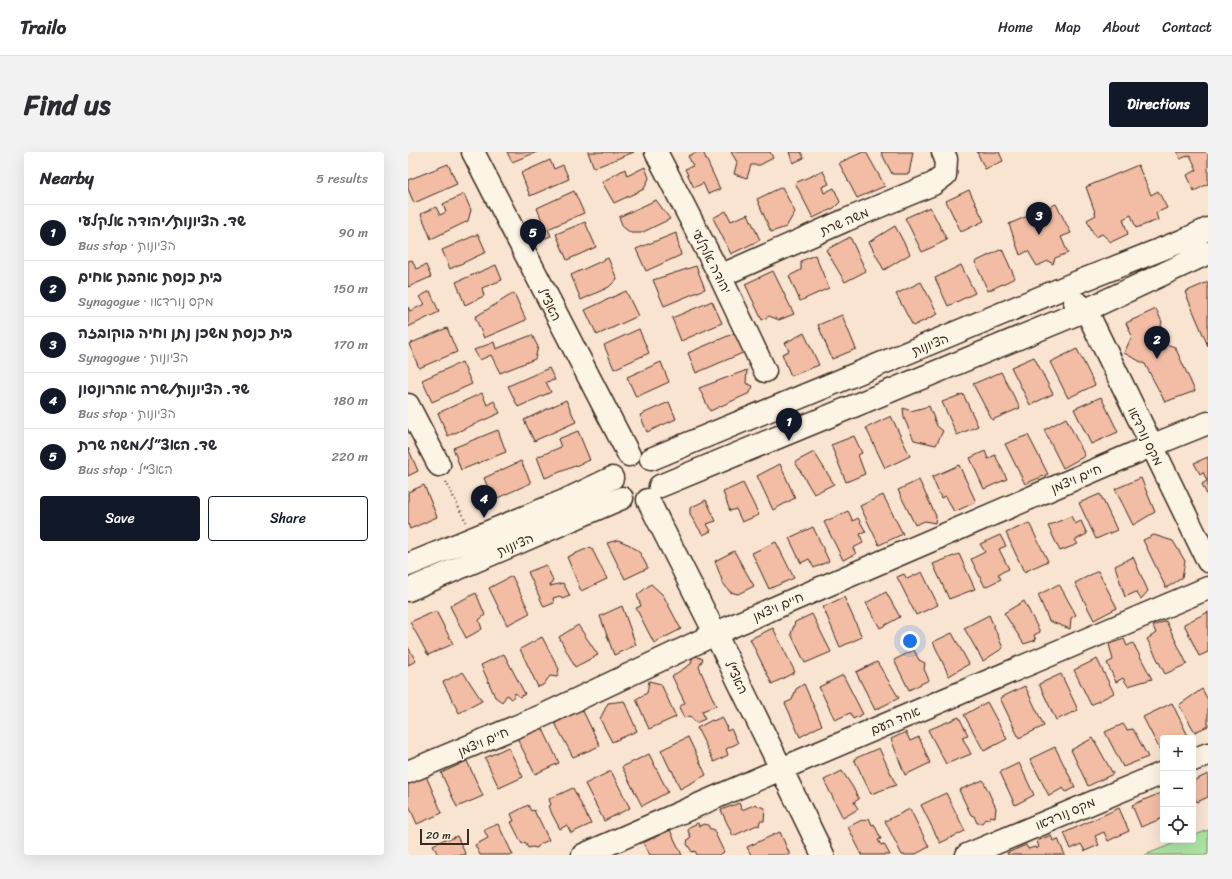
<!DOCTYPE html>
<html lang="en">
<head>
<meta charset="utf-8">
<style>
	body { margin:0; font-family:Sriracha,"Playpen Sans Hebrew",sans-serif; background:#f2f2f3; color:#2b2b33 }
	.controls { position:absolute; right:12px; bottom:12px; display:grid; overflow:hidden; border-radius:4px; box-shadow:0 4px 16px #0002 }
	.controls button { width:36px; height:36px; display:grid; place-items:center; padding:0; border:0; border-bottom:1px solid #e1e1e2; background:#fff; color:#2b2b33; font:20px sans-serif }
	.scale { position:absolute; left:12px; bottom:10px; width:49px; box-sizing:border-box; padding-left:4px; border:2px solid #3b2a1e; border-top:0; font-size:11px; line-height:14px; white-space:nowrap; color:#3b2a1e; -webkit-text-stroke:3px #fcf5e5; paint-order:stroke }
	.you { position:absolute; left:502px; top:489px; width:14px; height:14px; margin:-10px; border:3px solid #fff; border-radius:50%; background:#1a73e8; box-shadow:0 0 0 6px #1a73e833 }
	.badge { display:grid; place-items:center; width:26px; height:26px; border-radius:50%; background:#111827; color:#fff; font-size:13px; font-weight:700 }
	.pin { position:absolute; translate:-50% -33px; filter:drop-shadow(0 1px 2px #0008) }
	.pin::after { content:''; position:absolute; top:21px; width:14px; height:12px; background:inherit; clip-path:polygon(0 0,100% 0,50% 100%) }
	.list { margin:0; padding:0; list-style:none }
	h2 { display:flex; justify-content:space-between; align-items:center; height:52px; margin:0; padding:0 16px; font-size:17px }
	h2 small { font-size:13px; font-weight:400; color:#7c7c81 }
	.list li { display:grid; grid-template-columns:26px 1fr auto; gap:12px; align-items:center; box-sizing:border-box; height:56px; padding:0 16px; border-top:1px solid #e1e1e2 }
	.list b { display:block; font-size:15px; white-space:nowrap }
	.list p { margin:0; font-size:13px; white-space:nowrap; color:#7c7c81 }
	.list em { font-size:13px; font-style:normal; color:#7c7c81 }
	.actions { display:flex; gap:8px; padding:12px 16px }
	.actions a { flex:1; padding:9px 0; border:1px solid #111827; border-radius:4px; text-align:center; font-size:14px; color:#111827 }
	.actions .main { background:#111827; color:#fff }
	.icon { flex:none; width:22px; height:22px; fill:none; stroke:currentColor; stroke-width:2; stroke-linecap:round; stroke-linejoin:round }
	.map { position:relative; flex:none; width:800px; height:703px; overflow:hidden; border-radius:4px }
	header { display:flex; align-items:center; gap:24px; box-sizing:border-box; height:56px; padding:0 20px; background:#fff; border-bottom:1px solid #e1e1e2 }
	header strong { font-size:19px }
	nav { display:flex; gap:22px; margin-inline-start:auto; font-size:14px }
	.intro { display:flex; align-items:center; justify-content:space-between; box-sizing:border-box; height:96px; padding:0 24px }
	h1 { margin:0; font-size:28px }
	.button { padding:10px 18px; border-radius:4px; background:#111827; color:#fff; font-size:14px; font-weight:700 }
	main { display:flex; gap:24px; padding:0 24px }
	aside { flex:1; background:#fff; border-radius:4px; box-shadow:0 4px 16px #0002 }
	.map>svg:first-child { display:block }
</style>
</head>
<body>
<header>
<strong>Trailo</strong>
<nav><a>Home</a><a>Map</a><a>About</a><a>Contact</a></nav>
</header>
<div class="intro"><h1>Find us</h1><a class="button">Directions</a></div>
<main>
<aside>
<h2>Nearby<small>5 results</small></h2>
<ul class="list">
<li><span class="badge">1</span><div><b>שד. הציונות/יהודה אלקלעי</b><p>Bus stop · הציונות</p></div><em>90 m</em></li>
<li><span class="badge">2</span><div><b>בית כנסת אהבת אחים</b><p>Synagogue · מקס נורדאו</p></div><em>150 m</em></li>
<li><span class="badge">3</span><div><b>בית כנסת משכן נתן וחיה בוקובזה</b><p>Synagogue · הציונות</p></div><em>170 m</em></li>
<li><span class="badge">4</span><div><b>שד. הציונות/שרה אהרונסון</b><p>Bus stop · הציונות</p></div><em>180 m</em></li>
<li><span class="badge">5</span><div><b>שד. האצ״ל/משה שרת</b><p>Bus stop · האצ&quot;ל</p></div><em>220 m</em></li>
</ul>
<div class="actions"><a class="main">Save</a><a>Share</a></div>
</aside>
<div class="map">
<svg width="800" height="703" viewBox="0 0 800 703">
	<rect width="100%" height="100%" fill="#f9e4d2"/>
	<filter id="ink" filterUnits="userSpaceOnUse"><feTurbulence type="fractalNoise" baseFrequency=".025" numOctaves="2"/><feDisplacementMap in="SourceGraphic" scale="8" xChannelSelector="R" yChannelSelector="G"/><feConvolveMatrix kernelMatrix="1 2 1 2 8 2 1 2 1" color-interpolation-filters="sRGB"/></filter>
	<g filter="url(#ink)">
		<!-- green -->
		<path fill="#ade3a5" stroke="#748662" d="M800,678V703H737L774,688H785V684Z"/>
		<!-- building -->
		<path fill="#f2bda4" stroke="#3b2a1e" d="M99,0H129L104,10Z
			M180,0H226L186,16Z
			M289,0H295L312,37L300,42L295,31L286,36L277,17L285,14L280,4Z
			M323,0H362L365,6L352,13H343L339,26L326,22L329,10Z
			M381,0H393L396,6L385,11Z
			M455,0H458L477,34L449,46L431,11Z
			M473,0H505L501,22H484Z
			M569,0H591L595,9L577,17Z
			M769,0H800V32L786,39L779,23L789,18L782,3L772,7Z
			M142,8L146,17L155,13L161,27L122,44L113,21Z
			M40,12L49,32L6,51L0,37V28Z
			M730,13L743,43L750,39L759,56L748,61L750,68L728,76L723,63L715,67L720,82L703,90L694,82L687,85L679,68L688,63L678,35Z
			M237,15L241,26L236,37L206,51L194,30L217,17L219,24Z
			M415,19L421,32L414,35L416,41L426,36L432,50L426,56L405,66L387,31Z
			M374,35L387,60L378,75L363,80L349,47Z
			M561,38L576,69L553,80L538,49Z
			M166,39L176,61L140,77L143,84L132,88L125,73L134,69L129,56Z
			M56,42L63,58L60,69L23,87L13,62L28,55L32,63L38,60L35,52Z
			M248,48L262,67L233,81H223L215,75L211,65Z
			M648,52L663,81L653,85L660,101L647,106L645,112L640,109L629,114L620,99L612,103L601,72Z
			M522,55L539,88L514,100L497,66Z
			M318,59L323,69L340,62L352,88L323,102L305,66Z
			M177,70L188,95L159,108L148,82Z
			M487,74L502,102L476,118L461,90Z
			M268,81L273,103L238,119L228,97Z
			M70,82L78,100L42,117L34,98Z
			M442,85L458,119L437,130L418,98Z
			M594,97L607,126L580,139L567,110Z
			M407,103L421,136L392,149L381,124L393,118V109Z
			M200,106L209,127L201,135L173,148L163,123Z
			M4,108L8,117L18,113L23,125L0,135V109Z
			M88,113L94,128L74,136L76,144L57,153L48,130Z
			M553,113L567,141L540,154L527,126Z
			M288,114L297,137L256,154L245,128Z
			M365,119L386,162L371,168L361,164L354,168L337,132Z
			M513,130L530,162L505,174L488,142Z
			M800,130V194L777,140Z
			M22,139L31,160L0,175V155L2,159L17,152L11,145Z
			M218,139L230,164L189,183L177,158Z
			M106,141L118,168L76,186L67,165Z
			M304,149L314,171L273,189L264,166Z
			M748,157L754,170L749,189L767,195L787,239L757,250L737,212L716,201L724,184L718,171Z
			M434,163L448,197L424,207L410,173Z
			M39,176L49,200L11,216L1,192Z
			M231,177L241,201L206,217L196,193Z
			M329,180L337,200L288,221L280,201Z
			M396,181L411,213L383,224L374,202L381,199L377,191Z
			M124,183L130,195L127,207L92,221L83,203L72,208L66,198L86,190L88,197Z
			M669,197L687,233L660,246L642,210Z
			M626,205L645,242L622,253L603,215Z
			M54,210L64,232L24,250L14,228Z
			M253,210L261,230L228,245L219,225Z
			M141,216L147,228L138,230L143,240L110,255L100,234Z
			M339,218L338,231L345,234L342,241L302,259L291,236Z
			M593,220L612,256L584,268L565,232Z
			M74,241L79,253L86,249L92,261L40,284L30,261Z
			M555,242L570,274L549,283L534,250Z
			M693,245L710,280L683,292L666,257Z
			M158,248L168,270L126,289L116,268Z
			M261,250L268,267L239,280L232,263Z
			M521,254L529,274L535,279L528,293L506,288L496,266L495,256L503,259Z
			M483,264L502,304L477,316L458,276Z
			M658,266L677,304L655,316L636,278Z
			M90,278L98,300L53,318L45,296Z
			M170,279L182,308L137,326L129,305L153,295L150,287Z
			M620,283L640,322L617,332L597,292Z
			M446,284L454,301L450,303L457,322L438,330L423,293Z
			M0,296L10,319L0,324Z
			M577,299L580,307L587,303L599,327L576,337L562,306Z
			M406,300L426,332L406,342L387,310Z
			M800,305V345L794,332L799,329L795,320L792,322L786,311Z
			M113,309L123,331L85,348L76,326Z
			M372,312L387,346L365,358L349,324Z
			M551,313L568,350L546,360L538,344L533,346L524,325Z
			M733,326L747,360L725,373L707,337Z
			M511,328L528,364L527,371L517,369L507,373L490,338Z
			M335,331L351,363L334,370L328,357L322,359L315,340Z
			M16,333L29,365L2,377L0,372V340Z
			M692,342L709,378L688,387L671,351Z
			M475,343L495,382L471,393L452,354Z
			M298,348L308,369L299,372L303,379L295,383L282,363V356Z
			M440,359L445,369L450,366L458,380L452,382L455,391L445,396L448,402L435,408L416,370Z
			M663,364L667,372L673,369L679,382L667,388L670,392L652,399L640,374Z
			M621,371L640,409L616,420L598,381Z
			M405,375L421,409L406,416L401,407L393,411L381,386Z
			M592,383L598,394L591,397L601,417L590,422L593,427L577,435L563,407L577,400L572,392Z
			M746,383L765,389L777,409L774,426L758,436L735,388Z
			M210,388L222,393L232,401L240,416L217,427L199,391Z
			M368,390L386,426L361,437L344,401Z
			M183,395L199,427L173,439L159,405Z
			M326,399L346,434L330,442L322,440L315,431L307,409Z
			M551,402L567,437L541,447L525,412Z
			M725,405L740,439L733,447L728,440L717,445L707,414Z
			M138,413L145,428L142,434L155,431L162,444L154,447L152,444L145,446L146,451L136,455L120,420Z
			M690,419L709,456L686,468L667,431Z
			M514,420L530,453L508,463L489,425L496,422L499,427Z
			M104,424L122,461L99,473L81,436Z
			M243,432L255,443L273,477L246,491L228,456L233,454L229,443Z
			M651,432L668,463L663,466L662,477L641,469L630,443Z
			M478,440L492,465L472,476L458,451Z
			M68,441L77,463L71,468L74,477L58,486L42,454Z
			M436,445L454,485L432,495L415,455Z
			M616,449L632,480L626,483L628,488L616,492L596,461Z
			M214,454L228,493L206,503L192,464Z
			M28,459L45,492L20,503L2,470Z
			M800,460V500L791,504L776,472Z
			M404,462L423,500L397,511L383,482L387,470Z
			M581,463L595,496L575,509L556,476Z
			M758,469L779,512L757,522L739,487L748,481L745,474Z
			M170,473L190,503L167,515L151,485Z
			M365,476L387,520L364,532L342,487Z
			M544,481L561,512L541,524L525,490Z
			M134,485L151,517L149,525L142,524L135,533L130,535L112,497Z
			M716,487L719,494L725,491L744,527L720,534L715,526L708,530L699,511L705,508L701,492Z
			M0,495L8,509L0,513Z
			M506,498L511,508L517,511L516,517L521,528L501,538L486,508Z
			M96,502L117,542L112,545L107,541L104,547L99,543L94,550L87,545L73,513Z
			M285,503L295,507L291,515L308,554L294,559L297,567L288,571L282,564L276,566L271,555L277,551L264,524L283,512Z
			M689,507L706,541L683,553L666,518Z
			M469,510L491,546L467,558L448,520Z
			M55,520L74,549L51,561L35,530Z
			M653,522L670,558L648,568L631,532Z
			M435,523L455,562L445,567L442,561L427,568L411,535Z
			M241,529L253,532L268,565L241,577L228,547L239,541Z
			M396,532L414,573L392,585L377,551L384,548L388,537Z
			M617,534L636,574L611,586L592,546Z
			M794,537L800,548V574L787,580L771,553Z
			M216,549L229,579L204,590L192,567L200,551Z
			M579,550L599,587L576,599L556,563Z
			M764,551L781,586H755V599L753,600L735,565Z
			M174,557L192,594L165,605L147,571Z
			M314,565L319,575H318L319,579L323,577L330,591L318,597L320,603L306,610L289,576L304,568L305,569Z
			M551,565L560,583L554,585L563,602L538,612L520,578Z
			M715,572L719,578L725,577L740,605L715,615L697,580Z
			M134,575L151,611L127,622L109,586Z
			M498,580L502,589L511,585L522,611L497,623L483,587Z
			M280,585L298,623L272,637L264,618L263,619L253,598Z
			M685,586L705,622L680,634L663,598Z
			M100,595L115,625L91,636L77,606Z
			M647,595L667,635L658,640L655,636L641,644L622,607Z
			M471,596L488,633L463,642L446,607Z
			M241,602L260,640L234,654L214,615Z
			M59,609L75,644L49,655L33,621Z
			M611,611L626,643L607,653L592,620Z
			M203,619L222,656L196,669L177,632Z
			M434,619L444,634L451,647L446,650L450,657L435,666L416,628Z
			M800,622V645L789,650L785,642V629Z
			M18,624L34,661L9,672L0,651V631Z
			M575,628L588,656L587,665L582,664V668L577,667L574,671H569L566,664L563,663L551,638Z
			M165,636L183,672L163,681L159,673L152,677L144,662L141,654L143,653L141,647Z
			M755,640V666L733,675L724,653Z
			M538,641L557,679L532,691L513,653Z
			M331,651L334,658L348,652L350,654L357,656L356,669H352L351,674L349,673L325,684L313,658Z
			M120,653L123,659L126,658L129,665H130L141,688L132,692L129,696L124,695L120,696L117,690L114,692L103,670L106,669L103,662Z
			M711,656L721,679L700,689L696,680L687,684L691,693L677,699L673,692L663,697L656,681Z
			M502,657L521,695L506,703H494L477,669Z
			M461,666L464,673L466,672L473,687L470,688L473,693L476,692L482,703H454L440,675L454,668L455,669Z
			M290,671L291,674L296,672L300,673L302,677H305L316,700L311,703H289L287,699L284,700L279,692L280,687L283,685L280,679L281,675Z
			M90,672L105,703H72L67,693L80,686L76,678Z
			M262,678L274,703H242L235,691Z
			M372,680L382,703H343L339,695Z
			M643,683L645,689L650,687L657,703H600L599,701L618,693L620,697L627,695L628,697L631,695L629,689Z
			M49,684L58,703H30L25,693L39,686L40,688Z"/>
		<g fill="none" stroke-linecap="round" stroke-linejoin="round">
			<!-- minor casing -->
			<g stroke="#3b2a1e" stroke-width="25">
				<path id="minor" d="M65,0L221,303
					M248,0L312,124L357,219
					M312,124L438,68L525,32L537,23L538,7L535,0
					M667,150L671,152L678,158L800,409
					M0,253L31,313
					M243,307L665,132L774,89L800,77
					M252,334L678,158L800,101
					M240,348L307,481L415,703
					M0,413L156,349L204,326
					M0,438L214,346
					M785,608L800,602
					M0,620L136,563L322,475L743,294L800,271
					M175,703L373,617L800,436
					M559,703L755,621"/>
			</g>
			<!-- path -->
			<path stroke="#3b2a1e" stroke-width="2.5" stroke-dasharray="1 3" stroke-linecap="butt" d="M38,330L58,370"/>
			<!-- minor -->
			<use href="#minor" stroke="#fcf5e5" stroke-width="22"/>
		</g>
	</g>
	<g text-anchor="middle" stroke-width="3" stroke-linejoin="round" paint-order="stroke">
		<!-- street labels -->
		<g font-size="13" fill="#3b2a1e" stroke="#fcf5e5">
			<text transform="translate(436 69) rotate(-23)" y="5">משה שרת</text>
			<text transform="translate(304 109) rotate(63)" y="5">יהודה אלקלעי</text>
			<text transform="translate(142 152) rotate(63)" y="5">האצ"ל</text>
			<text transform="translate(522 192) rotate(-22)" y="5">הציונות</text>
			<text transform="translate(738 284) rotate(64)" y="5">מקס נורדאו</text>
			<text transform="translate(668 326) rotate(-23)" y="5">חיים ויצמן</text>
			<text transform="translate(107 392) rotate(-23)" y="5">הציונות</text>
			<text transform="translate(370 454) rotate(-23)" y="5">חיים ויצמן</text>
			<text transform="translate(329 525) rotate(64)" y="5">האצ"ל</text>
			<text transform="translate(487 568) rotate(-23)" y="5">אחד העם</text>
			<text transform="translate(75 589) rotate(-23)" y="5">חיים ויצמן</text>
			<text transform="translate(657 661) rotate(-23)" y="5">מקס נורדאו</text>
		</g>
	</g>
</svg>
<div class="controls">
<button>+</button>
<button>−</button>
<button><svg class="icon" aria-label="locate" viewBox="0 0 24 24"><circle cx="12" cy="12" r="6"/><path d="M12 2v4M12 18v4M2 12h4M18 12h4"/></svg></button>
</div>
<div class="scale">20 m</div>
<div class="you"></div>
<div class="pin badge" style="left:381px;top:289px">1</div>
<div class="pin badge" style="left:749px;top:207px">2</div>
<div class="pin badge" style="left:631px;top:83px">3</div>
<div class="pin badge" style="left:76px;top:366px">4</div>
<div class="pin badge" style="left:125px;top:100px">5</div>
</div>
</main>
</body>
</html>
